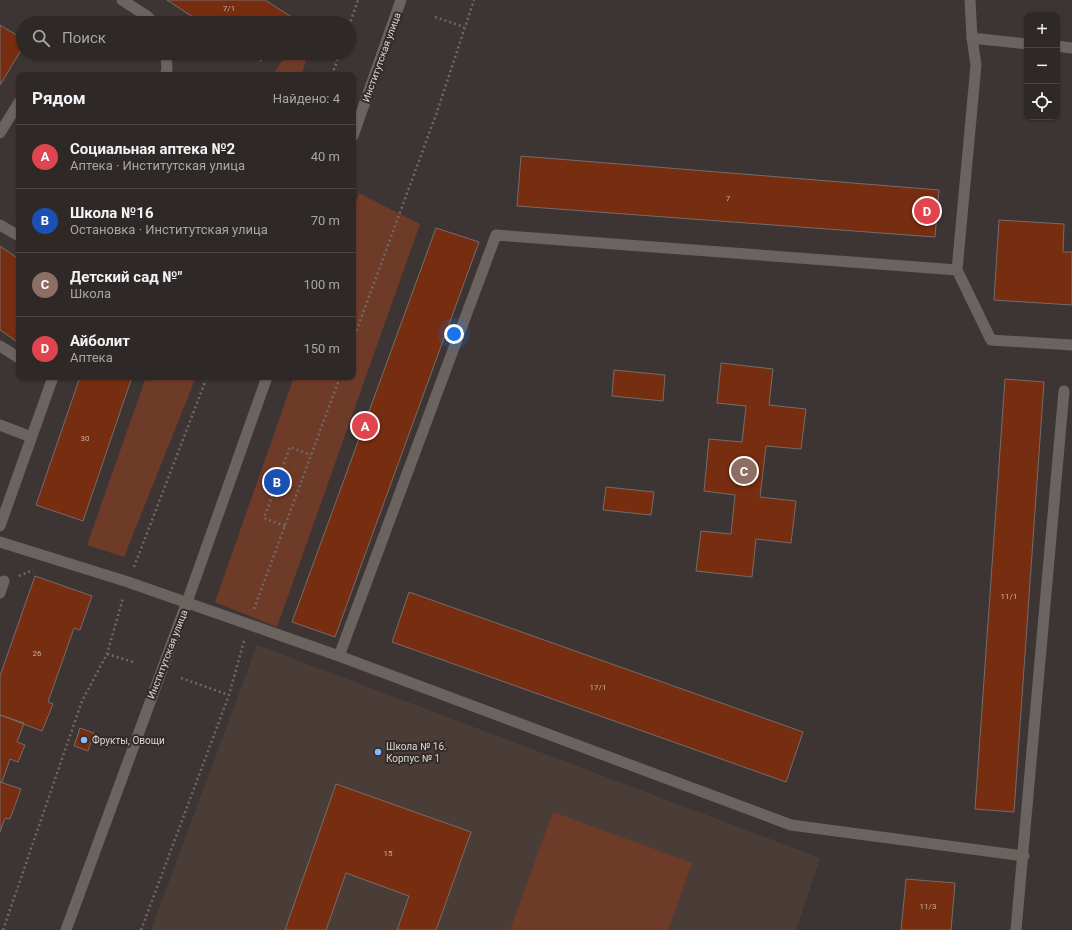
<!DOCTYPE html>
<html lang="ru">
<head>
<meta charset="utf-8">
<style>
	body { margin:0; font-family:Roboto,sans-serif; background:#36302e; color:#f1f3f6 }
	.controls { position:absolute; right:12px; top:12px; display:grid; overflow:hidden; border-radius:8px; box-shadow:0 1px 3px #0004 }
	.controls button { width:36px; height:36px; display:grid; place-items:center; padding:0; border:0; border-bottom:1px solid #494443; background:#2e2826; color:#f1f3f6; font:20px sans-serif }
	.you { position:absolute; left:454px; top:334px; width:14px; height:14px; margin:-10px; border:3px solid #fff; border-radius:50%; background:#1a73e8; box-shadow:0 0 0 6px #1a73e833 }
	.badge { display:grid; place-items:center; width:26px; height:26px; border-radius:50%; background:#81bdfa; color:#fff; font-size:13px; font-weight:700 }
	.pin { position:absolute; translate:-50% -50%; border:2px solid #fff; box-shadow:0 1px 4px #0006 }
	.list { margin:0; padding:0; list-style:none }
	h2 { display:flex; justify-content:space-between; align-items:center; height:52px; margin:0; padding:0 16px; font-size:17px }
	h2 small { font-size:13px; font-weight:400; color:#a7a6a7 }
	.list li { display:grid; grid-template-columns:26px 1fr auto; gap:12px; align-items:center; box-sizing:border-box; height:64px; padding:0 16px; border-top:1px solid #494443 }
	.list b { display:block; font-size:15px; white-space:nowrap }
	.list p { margin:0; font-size:13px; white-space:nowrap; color:#a7a6a7 }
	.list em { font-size:13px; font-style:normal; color:#a7a6a7 }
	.icon { flex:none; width:22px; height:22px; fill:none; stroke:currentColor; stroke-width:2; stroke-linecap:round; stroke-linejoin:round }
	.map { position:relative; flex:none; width:1072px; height:930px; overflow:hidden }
	.search { position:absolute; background:#2e2826; box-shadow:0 1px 3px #0004; left:16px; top:16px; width:340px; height:44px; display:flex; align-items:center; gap:10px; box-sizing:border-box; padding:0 14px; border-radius:22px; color:#a7a6a7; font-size:15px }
	.panel { position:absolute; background:#2e2826; box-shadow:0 1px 3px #0004; left:16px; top:72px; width:340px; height:308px; border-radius:8px }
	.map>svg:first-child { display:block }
</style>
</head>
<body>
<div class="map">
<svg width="1072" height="930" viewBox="0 0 1072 930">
	<rect width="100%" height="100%" fill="#3d3533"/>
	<!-- built -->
	<path fill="#4a3d38" d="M257,645L820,858L796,930H151Z"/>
	<!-- green -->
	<path fill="#6f3b29" d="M288,53H309L301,75H272Z
		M359,193L420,224L277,627L215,602L294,377H353V211Z
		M146,377H196L124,557L87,545Z
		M553,812L692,863L668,930H510Z"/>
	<!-- building -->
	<path fill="#772d10" stroke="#756c6a" d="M167,0H265L290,16L286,23H202Z
		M0,25L23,39V47L0,85Z
		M248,53H266L261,61Z
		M521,156L939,190L935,237L517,206Z
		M999,220L1064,224L1063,252H1072V305L994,300Z
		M436,228L479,242L335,637L292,622Z
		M0,246L19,259V343L0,330Z
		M721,363L773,369L769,405L806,409L801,449L766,446L760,497L796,501L791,543L756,539L752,577L696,571L701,531L731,534L735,495L704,491L709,439L742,442L746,406L717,403Z
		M614,370L665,375L663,401L612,396Z
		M80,377H132L83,521L36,505Z
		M1005,379L1044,382L1014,812L975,809Z
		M606,487L654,492L651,515L603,510Z
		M35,576L92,596L80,630L74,628L48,702L53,704L42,731L0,715V676Z
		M409,592L803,732L786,782L392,642Z
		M0,715L24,723L17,742L25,745L18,762L10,759L2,782H0Z
		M80,728L94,733L88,751L74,746Z
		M0,782L21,789L10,819L5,818L0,832Z
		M336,784L471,832L436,930H397L409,896L346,873L326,930H285Z
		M906,879L955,883L951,930H901Z"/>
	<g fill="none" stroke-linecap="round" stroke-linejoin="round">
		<!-- path -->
		<path stroke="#6f6867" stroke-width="2.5" stroke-dasharray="2 3" stroke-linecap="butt" d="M435,17L464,27
			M349,26L358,0
			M332,75L340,53
			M353,340L437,112L474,0
			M285,526L264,518L290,447L311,455
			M134,567L207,377
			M19,576L33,570
			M254,609L340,377
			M107,654L133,662
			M181,678L229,695
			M3,930L82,701L107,654L123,598
			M141,930L229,695L244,641"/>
		<!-- service -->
		<path stroke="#6b6360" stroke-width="11" d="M122,0L147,16L154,23
			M1057,46L1072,48
			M165,75L167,70L166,53
			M0,133L19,102
			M0,225L19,236
			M957,270L991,340L1072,345
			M0,346L19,358
			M0,425L31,437
			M0,526L53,377
			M0,542L128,582L339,656L791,825L1024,856
			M0,593L4,581
			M339,656L496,235L957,270L976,65L972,38L1027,44
			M1016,930L1064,391"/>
		<!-- minor -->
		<path stroke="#6b6360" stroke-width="11" d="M970,0L972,38"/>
		<!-- secondary -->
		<path stroke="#6b6360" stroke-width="11" d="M353,136L401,0
			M66,930L187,602L267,377"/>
	</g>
	<!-- markers -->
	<g fill="#81bdfa" stroke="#322b29" stroke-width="1.5">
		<circle cx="84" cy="740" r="4"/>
		<circle cx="378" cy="752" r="4"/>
	</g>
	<g text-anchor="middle" stroke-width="4" stroke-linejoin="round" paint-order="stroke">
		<!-- number labels -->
		<g font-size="8" fill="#c3aca4">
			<text x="229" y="11">7/1</text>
			<text x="728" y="201">7</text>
			<text x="85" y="441">30</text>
			<text x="1009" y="599">11/1</text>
			<text x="37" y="656">26</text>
			<text x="598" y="690">17/1</text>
			<text x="388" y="856">15</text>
			<text x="928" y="909">11/3</text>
		</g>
		<!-- street labels -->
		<g font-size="10" fill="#dcd7d6" stroke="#322b29">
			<text transform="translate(381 57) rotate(-70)" y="4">Институтская улица</text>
			<text transform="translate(167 654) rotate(-69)" y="4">Институтская улица</text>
		</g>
		<!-- poi labels -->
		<g font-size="10" fill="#dcd7d6" stroke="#322b29" text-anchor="start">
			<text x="92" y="744">Фрукты, Овощи</text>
			<text x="386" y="750">Школа № 16.<tspan x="386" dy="12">Корпус № 1</tspan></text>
		</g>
	</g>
</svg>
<div class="controls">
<button>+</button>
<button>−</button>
<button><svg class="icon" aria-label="locate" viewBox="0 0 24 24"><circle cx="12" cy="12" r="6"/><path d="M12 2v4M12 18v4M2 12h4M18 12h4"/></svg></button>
</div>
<div class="you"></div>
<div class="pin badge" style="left:365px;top:426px;background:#e0444e">A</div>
<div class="pin badge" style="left:277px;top:482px;background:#1a4fb4">B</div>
<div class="pin badge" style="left:744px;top:471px;background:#8d6e63">C</div>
<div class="pin badge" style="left:927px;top:211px;background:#e0444e">D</div>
<div class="search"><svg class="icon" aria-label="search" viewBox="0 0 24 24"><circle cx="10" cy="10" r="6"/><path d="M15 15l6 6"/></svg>Поиск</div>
<section class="panel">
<h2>Рядом<small>Найдено: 4</small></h2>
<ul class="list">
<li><span class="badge" style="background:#e0444e">A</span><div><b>Социальная аптека №2</b><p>Аптека · Институтская улица</p></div><em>40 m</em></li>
<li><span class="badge" style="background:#1a4fb4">B</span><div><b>Школа №16</b><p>Остановка · Институтская улица</p></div><em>70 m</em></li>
<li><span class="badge" style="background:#8d6e63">C</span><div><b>Детский сад №&quot;</b><p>Школа</p></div><em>100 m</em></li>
<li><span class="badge" style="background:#e0444e">D</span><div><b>Айболит</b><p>Аптека</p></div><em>150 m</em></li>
</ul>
</section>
</div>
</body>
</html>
